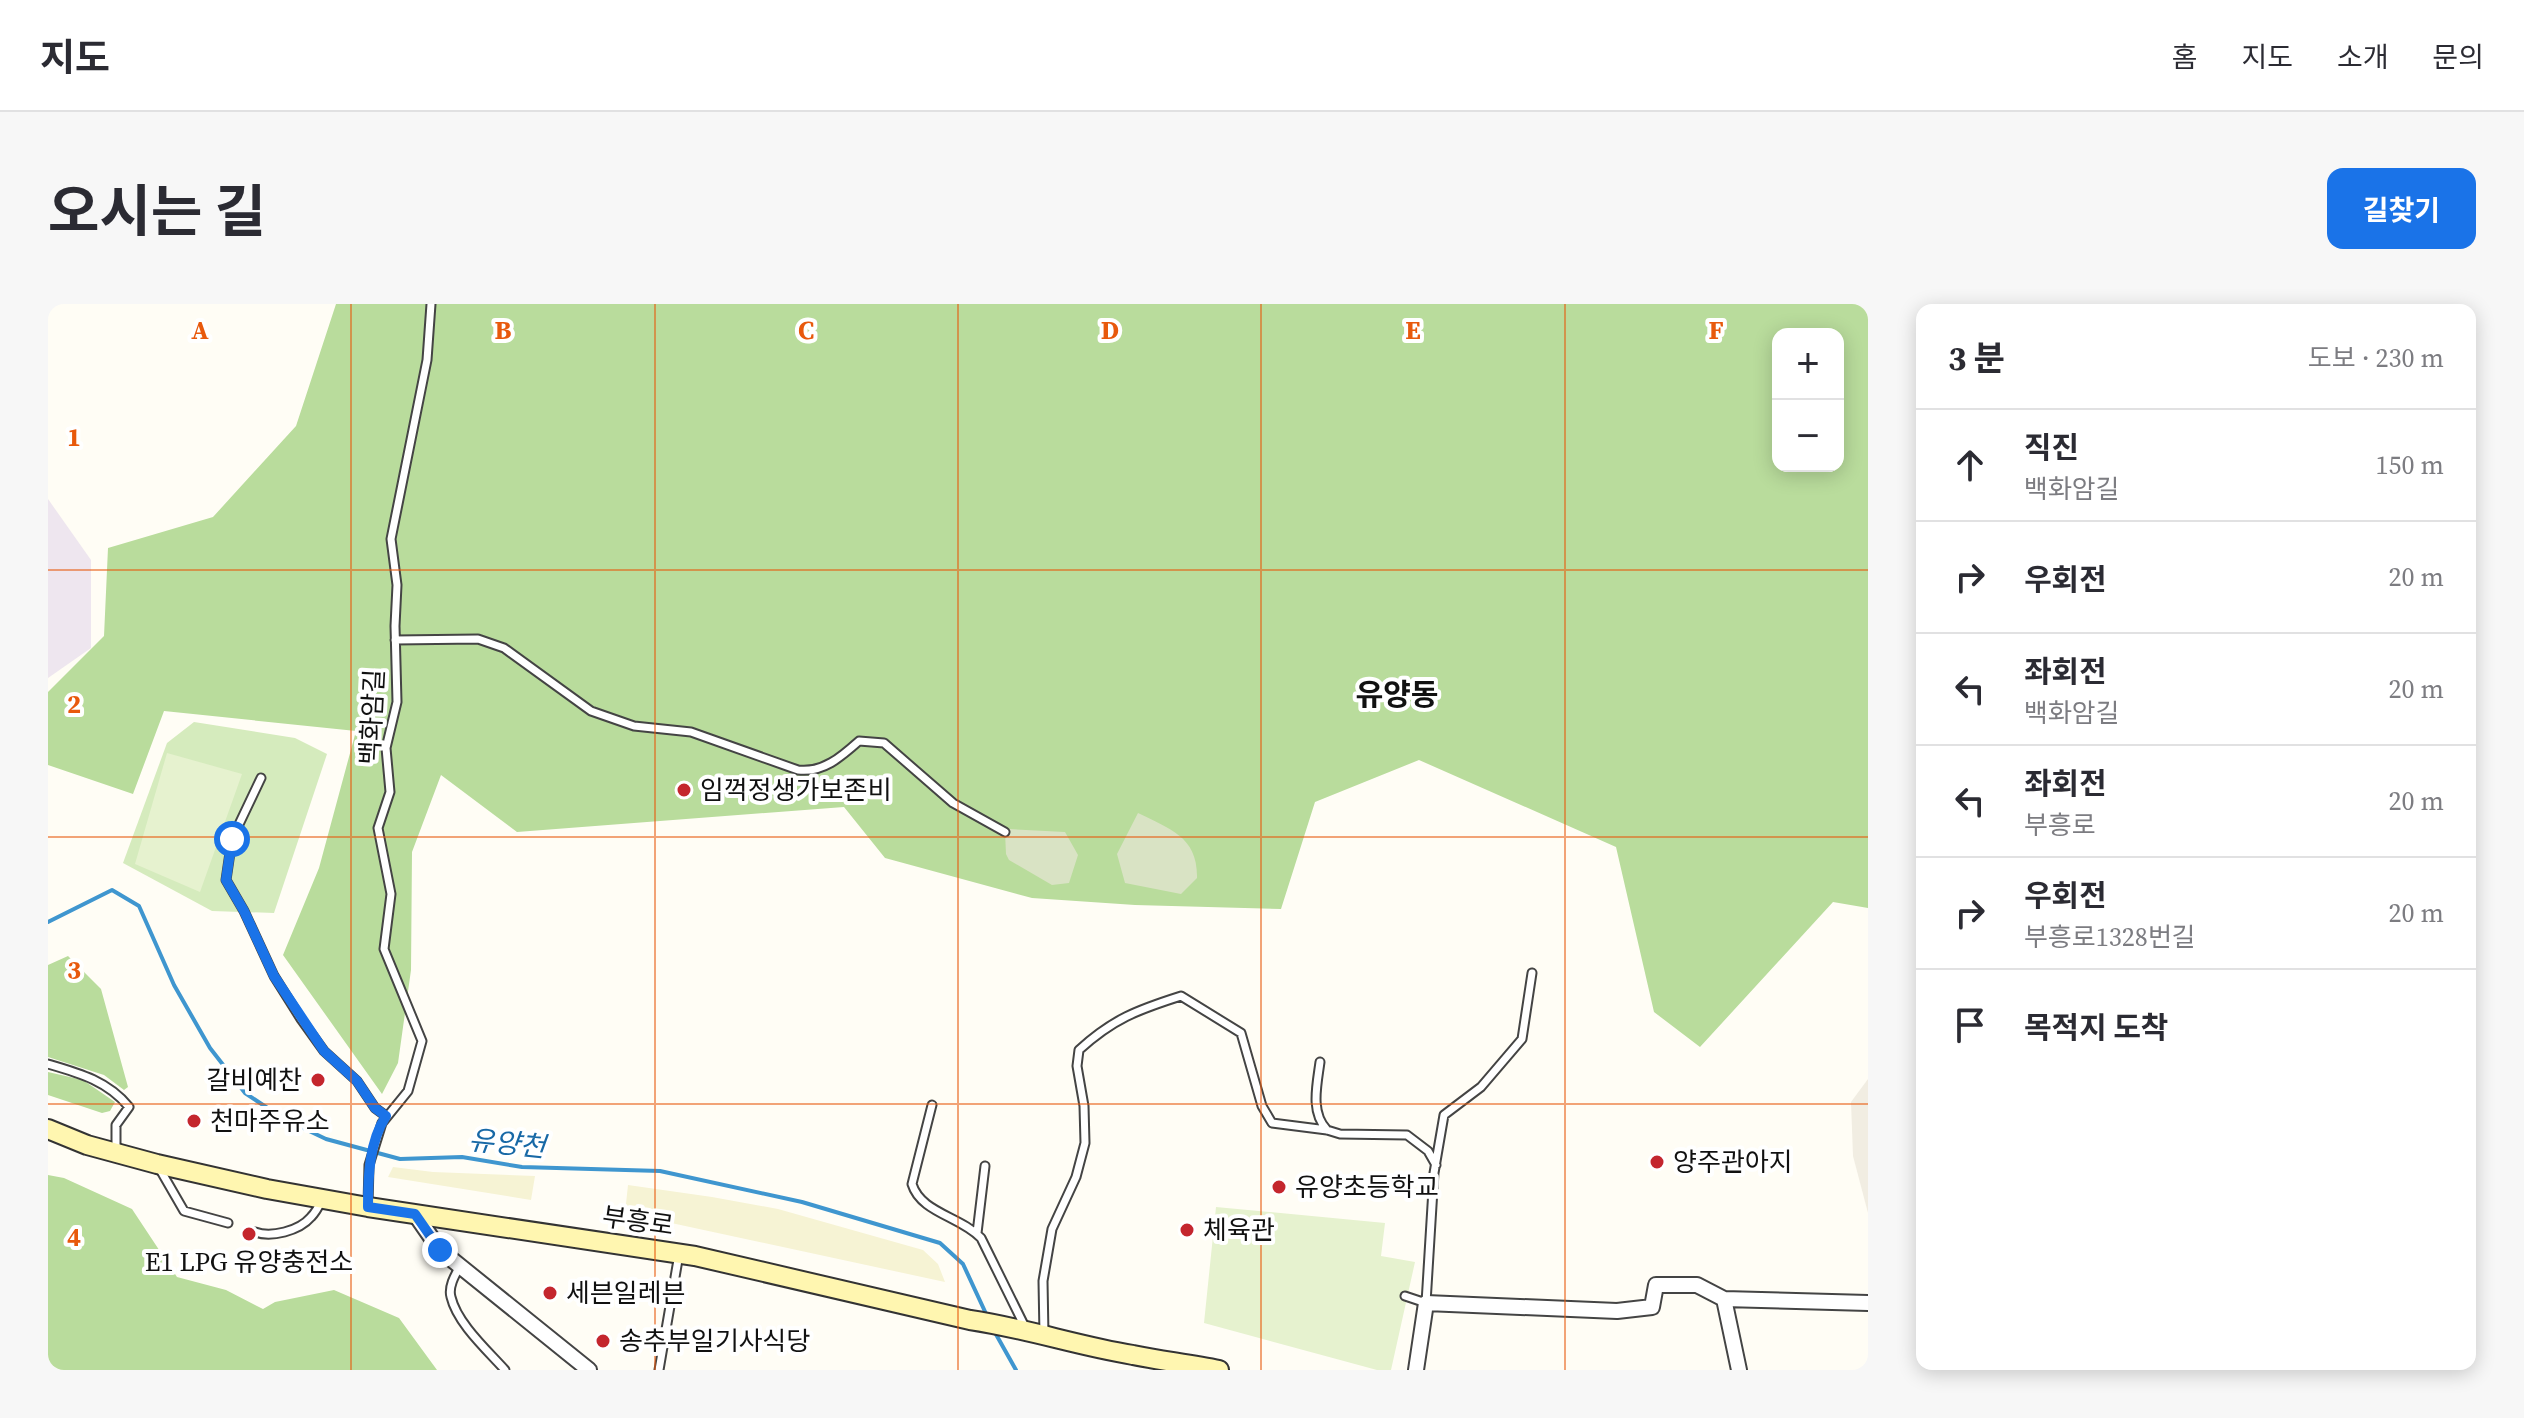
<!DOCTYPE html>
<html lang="ko">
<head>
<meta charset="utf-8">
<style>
	body { margin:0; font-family:"Source Serif 4","Noto Sans KR",serif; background:#f7f7f7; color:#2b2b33 }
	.controls { position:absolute; right:24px; top:24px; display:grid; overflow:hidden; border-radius:16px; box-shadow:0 4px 20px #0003 }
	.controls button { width:72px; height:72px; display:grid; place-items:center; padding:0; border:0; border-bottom:2px solid #e1e1e2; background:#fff; color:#2b2b33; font:40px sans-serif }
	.stop { position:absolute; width:24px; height:24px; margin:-18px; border:6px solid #1a73e8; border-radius:50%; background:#fff }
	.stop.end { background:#1a73e8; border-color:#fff; box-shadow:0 2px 8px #0008 }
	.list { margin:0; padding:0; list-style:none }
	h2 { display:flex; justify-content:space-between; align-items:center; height:104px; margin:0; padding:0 32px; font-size:34px }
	h2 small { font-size:26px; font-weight:400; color:#7c7c81 }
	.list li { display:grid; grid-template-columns:52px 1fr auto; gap:24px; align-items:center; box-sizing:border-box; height:112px; padding:0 32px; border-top:2px solid #e1e1e2 }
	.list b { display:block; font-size:30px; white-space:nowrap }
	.list p { margin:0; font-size:26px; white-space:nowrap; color:#7c7c81 }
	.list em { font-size:26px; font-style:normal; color:#7c7c81 }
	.icon { flex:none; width:44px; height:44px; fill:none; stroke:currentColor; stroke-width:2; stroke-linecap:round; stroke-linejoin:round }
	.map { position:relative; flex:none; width:1820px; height:1066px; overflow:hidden; border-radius:16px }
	header { display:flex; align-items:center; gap:48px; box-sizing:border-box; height:112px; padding:0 40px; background:#fff; border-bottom:2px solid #e1e1e2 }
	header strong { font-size:38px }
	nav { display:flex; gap:44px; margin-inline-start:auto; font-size:28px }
	.intro { display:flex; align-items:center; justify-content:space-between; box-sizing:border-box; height:192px; padding:0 48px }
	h1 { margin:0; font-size:56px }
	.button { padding:20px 36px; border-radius:16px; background:#1a73e8; color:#fff; font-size:28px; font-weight:700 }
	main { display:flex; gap:48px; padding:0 48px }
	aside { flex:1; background:#fff; border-radius:16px; box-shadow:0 4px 20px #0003 }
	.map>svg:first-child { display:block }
</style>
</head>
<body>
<header>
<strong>지도</strong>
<nav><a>홈</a><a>지도</a><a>소개</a><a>문의</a></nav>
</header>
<div class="intro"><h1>오시는 길</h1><a class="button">길찾기</a></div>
<main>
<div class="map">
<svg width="1820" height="1066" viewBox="0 0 1820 1066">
	<rect width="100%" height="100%" fill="#fffdf5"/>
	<!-- industrial -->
	<path fill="#eee6ef" d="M0,195L43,256V344L0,374Z"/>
	<!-- farmland -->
	<path fill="#f6f3d4" d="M345,863L385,868L487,872L483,896L340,873Z
		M580,881L664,893L730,905L875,946L890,960L897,978L577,909Z"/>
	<!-- green -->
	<path fill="#d5ebbd" d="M146,418L247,434L279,450L226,609L164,607L75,559L119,439Z"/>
	<!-- forest -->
	<path fill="#b9dc9c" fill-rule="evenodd" d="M288,0H1820V604L1785,598L1652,743L1606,708L1568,543L1371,456L1267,498L1233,605L1087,601L984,594L837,554L796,503L469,528L393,471L364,548L363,666L350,759L334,790L235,651L271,564L308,427L116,407L85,490L0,461V388L56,332L60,244L165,213L248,122ZM1730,30H1790V162H1730Z
		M20,652L53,685L80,783L76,786L56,771L0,753V661Z
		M0,768L35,776L67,798L62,807L54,809L0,791Z
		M0,871L16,874L84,905L129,973L178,986L215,1005L227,998L286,986L351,1014L389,1066H0Z"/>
	<!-- cemetery -->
	<path fill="#d9e3c4" d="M1090,509C1122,525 1150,533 1149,574L1133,590L1077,579L1069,550Z
		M961,525L1017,528L1030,551L1021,579L1004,581L961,556L958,550L957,528Z"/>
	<!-- pitch -->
	<path fill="#e6f2cf" d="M119,449L194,470L152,588L87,560Z
		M1168,903L1337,919L1333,952L1367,958L1343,1066H1329L1156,1019Z"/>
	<!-- plaza -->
	<path fill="#f1ede2" d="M1820,775V909L1805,852L1803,798Z"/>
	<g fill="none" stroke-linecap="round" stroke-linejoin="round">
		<!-- stream -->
		<path stroke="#3f96cf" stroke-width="4" d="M0,618L64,586L91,602L126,681L162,744L197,789L236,815L278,835L352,855L414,853L474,863L612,867L754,898L892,939L915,960L940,1014
			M945,1025L968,1066"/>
		<!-- service casing -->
		<g stroke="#444" stroke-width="11">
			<path id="service" d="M347,336L430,335L456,344L543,407L586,422L643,428L750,466C775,469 793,453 811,437L836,439L905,499L957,528
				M213,474L184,535L178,576L196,607L226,672L253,715L276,747L309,777L327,804L338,812
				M1272,758C1269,781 1262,808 1279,826
				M0,760C31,769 60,777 81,803L68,821V847
				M884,801L864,880C873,909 912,912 933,934L978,1025
				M110,862L136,907L180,919
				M320,901L321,861L334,819L360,787L374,737L336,645L343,590L330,524L342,488L338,444L349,398L347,322L349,281L343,235L379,56L383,0
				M207,928C223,934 251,927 263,913C267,909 271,902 274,896
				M929,929L937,862
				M412,962C407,971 400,983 403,993C409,1019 439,1046 457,1066
				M1357,992L1378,999L1386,869L1396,811L1433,783L1474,735L1484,669
				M996,1031L995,977L1004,925L1028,873L1037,839L1036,802L1029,762L1031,746C1065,715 1089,706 1133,692L1193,729L1214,802L1224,819L1279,826L1292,830L1359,831L1380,847L1388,861
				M611,1066L631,950"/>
		</g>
		<!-- minor casing -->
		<g stroke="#444" stroke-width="18">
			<path id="minor" d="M367,910L392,946L541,1066
				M1676,995L1691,1066
				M1368,1066L1378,999L1569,1007L1604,1003L1608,981H1649L1676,995L1820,999"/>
		</g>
		<!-- secondary casing -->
		<g stroke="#333" stroke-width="22">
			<path id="secondary" d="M0,825L39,841L109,860L219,885L320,903L647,952L922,1016C977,1024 1030,1042 1085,1051C1114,1057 1143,1060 1171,1066"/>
		</g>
		<!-- service -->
		<use href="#service" stroke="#fff" stroke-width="7"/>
		<!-- minor -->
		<use href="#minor" stroke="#fff" stroke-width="14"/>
		<!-- secondary -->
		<use href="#secondary" stroke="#fff6b0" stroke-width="18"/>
	</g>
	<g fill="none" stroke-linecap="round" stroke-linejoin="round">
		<!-- route -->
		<path stroke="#1a73e8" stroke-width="10" d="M184,535L178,576L196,607L226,672L276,747L309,777L327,804L338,812C321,838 320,873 320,903L367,910L392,946"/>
	</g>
	<!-- grid -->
	<path fill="none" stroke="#e8590c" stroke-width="2" stroke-opacity="0.55" d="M303,0V1066M607,0V1066M910,0V1066M1213,0V1066M1517,0V1066M0,266H1820M0,533H1820M0,800H1820"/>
	<!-- markers -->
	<g fill="#c4262e" stroke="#fff" stroke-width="3">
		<circle cx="636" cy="486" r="8"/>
		<circle cx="270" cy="776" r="8"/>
		<circle cx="146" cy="817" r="8"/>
		<circle cx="1609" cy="858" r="8"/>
		<circle cx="1231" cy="883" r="8"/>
		<circle cx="1139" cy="926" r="8"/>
		<circle cx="201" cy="930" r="8"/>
		<circle cx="502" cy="989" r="8"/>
		<circle cx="555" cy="1037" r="8"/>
	</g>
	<g text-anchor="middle" stroke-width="8" stroke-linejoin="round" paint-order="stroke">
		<!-- street labels -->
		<g font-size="26" fill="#111" stroke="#fff">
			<text transform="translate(324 413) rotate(-87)" y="9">백화암길</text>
			<text transform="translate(590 917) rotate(8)" y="9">부흥로</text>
		</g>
		<!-- poi labels -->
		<g font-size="26" fill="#111" stroke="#fff" text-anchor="start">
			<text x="652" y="495">임꺽정생가보존비</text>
			<text x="254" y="785" text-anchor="end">갈비예찬</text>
			<text x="162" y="826">천마주유소</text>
			<text x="1625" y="867">양주관아지</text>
			<text x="1247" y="892">유양초등학교</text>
			<text x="1155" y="935">체육관</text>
			<text x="201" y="967" text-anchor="middle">E1 LPG 유양충전소</text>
			<text x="518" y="998">세븐일레븐</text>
			<text x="571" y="1046">송추부일기사식당</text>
		</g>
		<!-- water labels -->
		<g font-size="28" font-style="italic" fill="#1768a6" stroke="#fff">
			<text transform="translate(459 839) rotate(6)" y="10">유양천</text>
		</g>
		<!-- quarter labels -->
		<g font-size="30" font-weight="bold" fill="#111" stroke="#fff">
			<text x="1349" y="401">유양동</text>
		</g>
	</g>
	<g font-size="26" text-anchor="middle" font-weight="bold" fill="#e8590c" stroke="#fff" stroke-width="8" stroke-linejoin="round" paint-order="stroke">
		<text x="152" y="35">A</text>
		<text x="455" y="35">B</text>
		<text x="758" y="35">C</text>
		<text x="1062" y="35">D</text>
		<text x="1365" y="35">E</text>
		<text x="1668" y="35">F</text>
		<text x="26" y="142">1</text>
		<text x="26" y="409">2</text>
		<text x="26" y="675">3</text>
		<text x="26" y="942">4</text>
	</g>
</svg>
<div class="controls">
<button>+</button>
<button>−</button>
</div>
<div class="stop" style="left:184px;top:535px"></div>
<div class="stop end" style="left:392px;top:946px"></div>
</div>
<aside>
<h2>3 분<small>도보 · 230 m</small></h2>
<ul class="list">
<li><svg class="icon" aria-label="ahead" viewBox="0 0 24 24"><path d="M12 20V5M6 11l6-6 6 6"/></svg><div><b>직진</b><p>백화암길</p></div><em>150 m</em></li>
<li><svg class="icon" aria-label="right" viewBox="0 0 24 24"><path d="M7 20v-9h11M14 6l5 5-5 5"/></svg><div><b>우회전</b></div><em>20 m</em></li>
<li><svg class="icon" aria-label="left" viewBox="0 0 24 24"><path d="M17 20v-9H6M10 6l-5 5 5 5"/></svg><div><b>좌회전</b><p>백화암길</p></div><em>20 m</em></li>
<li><svg class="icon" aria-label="left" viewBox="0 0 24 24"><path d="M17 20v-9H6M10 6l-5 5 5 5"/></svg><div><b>좌회전</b><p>부흥로</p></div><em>20 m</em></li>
<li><svg class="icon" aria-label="right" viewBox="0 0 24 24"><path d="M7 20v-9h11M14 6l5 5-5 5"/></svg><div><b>우회전</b><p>부흥로1328번길</p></div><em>20 m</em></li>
<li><svg class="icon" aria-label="arrive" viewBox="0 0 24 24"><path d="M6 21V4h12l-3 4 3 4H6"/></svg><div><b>목적지 도착</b></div></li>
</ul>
</aside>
</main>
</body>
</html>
